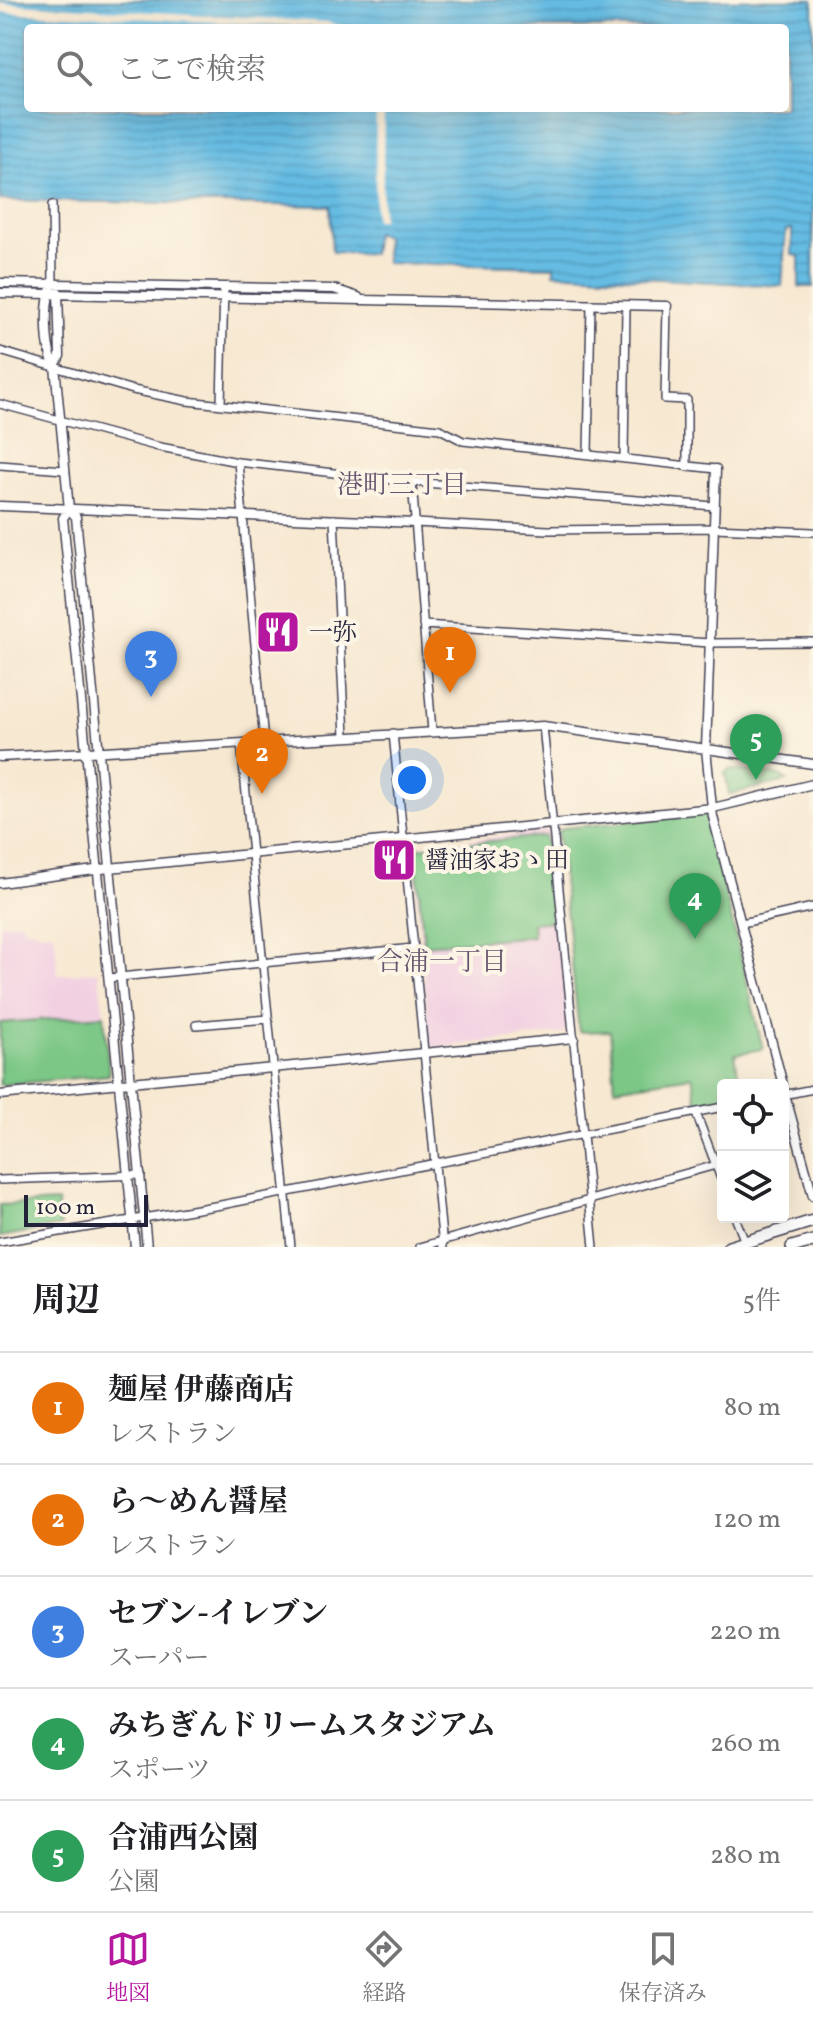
<!DOCTYPE html>
<html lang="ja">
<head>
<meta charset="utf-8">
<style>
	body { margin:0; font-family:Vollkorn,"Noto Serif JP",serif; background:#f6f6f6; color:#202124 }
	.controls { position:absolute; right:24px; bottom:24px; display:grid; overflow:hidden; border-radius:8px; box-shadow:0 8px 32px #0002 }
	.controls button { width:72px; height:72px; display:grid; place-items:center; padding:0; border:0; border-bottom:2px solid #e0e0e0; background:#fff; color:#202124; font:40px sans-serif }
	.scale { position:absolute; left:24px; bottom:20px; width:124px; box-sizing:border-box; padding-left:8px; border:4px solid #22223b; border-top:0; font-size:22px; line-height:28px; white-space:nowrap; color:#22223b; -webkit-text-stroke:6px #fcf5e5; paint-order:stroke }
	.you { position:absolute; left:412px; top:780px; width:28px; height:28px; margin:-20px; border:6px solid #fff; border-radius:50%; background:#1a73e8; box-shadow:0 0 0 12px #1a73e833 }
	.badge { display:grid; place-items:center; width:52px; height:52px; border-radius:50%; background:#b5179e; color:#fff; font-size:26px; font-weight:700 }
	.pin { position:absolute; translate:-50% -66px; filter:drop-shadow(0 2px 4px #0008) }
	.pin::after { content:''; position:absolute; top:42px; width:28px; height:24px; background:inherit; clip-path:polygon(0 0,100% 0,50% 100%) }
	.list { margin:0; padding:0; list-style:none }
	h2 { display:flex; justify-content:space-between; align-items:center; height:104px; margin:0; padding:0 32px; font-size:34px }
	h2 small { font-size:26px; font-weight:400; color:#757577 }
	.list li { display:grid; grid-template-columns:52px 1fr auto; gap:24px; align-items:center; box-sizing:border-box; height:112px; padding:0 32px; border-top:2px solid #e0e0e0 }
	.list b { display:block; font-size:30px; white-space:nowrap }
	.list p { margin:0; font-size:26px; white-space:nowrap; color:#757577 }
	.list em { font-size:26px; font-style:normal; color:#757577 }
	.icon { flex:none; width:44px; height:44px; fill:none; stroke:currentColor; stroke-width:2; stroke-linecap:round; stroke-linejoin:round }
	.map { position:relative; flex:none; width:813px; height:1247px; overflow:hidden }
	.search { position:absolute; background:#fff; box-shadow:0 8px 32px #0002; left:24px; right:24px; top:24px; height:88px; display:flex; align-items:center; gap:20px; box-sizing:border-box; padding:0 28px; border-radius:8px; color:#757577; font-size:30px }
	.sheet { height:664px; background:#fff }
	nav { display:flex; justify-content:space-around; align-items:center; box-sizing:border-box; height:112px; border-top:2px solid #e0e0e0; background:#fff; font-size:22px; color:#757577 }
	nav a { display:grid; justify-items:center; gap:4px }
	nav .on { color:#b5179e }
	.map>svg:first-child { display:block }
</style>
</head>
<body>
<div class="map">
<svg width="813" height="1247" viewBox="0 0 813 1247">
	<defs>
		<pattern id="water-rules" width="6" height="5" patternUnits="userSpaceOnUse" patternTransform="scale(2)"><rect width="6" height="5" fill="#65bbe2"/><path d="M0 2.5h6" fill="none" stroke="#57a0c3"/></pattern>
	</defs>
	<rect width="100%" height="100%" fill="#fcf5e5"/>
	<filter id="ink" filterUnits="userSpaceOnUse"><feTurbulence type="fractalNoise" baseFrequency=".0125" numOctaves="2"/><feDisplacementMap in="SourceGraphic" scale="16" xChannelSelector="R" yChannelSelector="G"/><feConvolveMatrix kernelMatrix="1 2 1 2 8 2 1 2 1" color-interpolation-filters="sRGB"/></filter>
	<filter id="wash" filterUnits="userSpaceOnUse"><feTurbulence type="fractalNoise" baseFrequency=".006" numOctaves="4" result="noise"/><feDisplacementMap in="SourceGraphic" scale="32" xChannelSelector="R" yChannelSelector="G"/><feGaussianBlur stdDeviation="1.8" result="paint"/><feColorMatrix in="noise" values="0 0 0 0 0 0 0 0 0 0 0 0 0 0 0 0 0 1.4 0 .05"/><feComposite in="paint" operator="in"/></filter>
	<g filter="url(#wash)">
		<rect width="100%" height="100%" fill="#f7e8d1"/>
		<!-- built -->
		<path fill="#f2d0e2" d="M549,830L568,1025L563,1033L430,1048L413,847Z
			M22,921L24,929H33L39,933L54,932L58,975L98,971L104,1015L0,1023V924Z"/>
		<!-- park -->
		<path fill="#7bc786" stroke="#4e7460" stroke-width="2" d="M729,769L780,776L787,781L729,794L725,773Z
			M706,814L763,1049L735,1054L740,1085H723V1102L698,1106L692,1076L615,1088L610,1031L579,1032L558,832L563,828Z
			M545,836L553,921L532,923L533,936L424,945L415,848Z
			M104,1015L109,1075L0,1085V1023Z
			M57,1202L61,1226L0,1237V1205Z"/>
		<!-- water -->
		<path fill="url(#water-rules)" stroke="#446e8e" stroke-width="2" fill-rule="evenodd" d="M0,0H813V287H799V256L792,255V229L786,230L782,286L554,273V267L386,263L385,236L375,233L372,254L332,252L330,206L0,200ZM28,28H785V108H28Z"/>
		<!-- pier -->
		<path fill="#f7e8d1" d="M0,3L327,22L346,28L0,12Z
			M376,108H384L382,220H375Z"/>
	</g>
	<g filter="url(#ink)">
		<g fill="none" stroke-linecap="round" stroke-linejoin="round">
			<!-- minor casing -->
			<g stroke="#424052" stroke-width="10">
				<path id="minor" d="M52,205L53,284
					M667,306L665,399L687,400V467
					M0,351L133,390L187,401L440,429L463,441L716,469
					M0,404L155,446L238,462L264,741
					M221,404L224,287
					M588,453L591,305
					M624,459L626,306
					M238,462L412,482L714,506
					M0,465L64,470
					M412,482L432,731
					M334,519L345,736
					M415,523L548,530L714,528L813,532
					M423,625L710,643L813,642
					M543,726L594,1247
					M393,733L443,1247
					M241,743L291,1247
					M742,923L813,907
					M109,978L414,948
					M196,1025L268,1019
					M783,1095L813,1089
					M696,1113L723,1184
					M0,1180L141,1175
					M735,1217L745,1242
					M0,1242L221,1205L723,1107
					M420,1247L716,1165"/>
			</g>
			<!-- tertiary casing -->
			<g stroke="#424052" stroke-width="11">
				<path id="tertiary" d="M0,283L334,289L358,297
					M53,284C44,300 45,349 55,366L69,509L76,517L147,1247
					M0,293L667,306
					M55,366L60,356L58,292
					M716,469L706,749L713,817L783,1085
					M0,506L415,523
					M69,509L63,518L135,1247
					M0,757L543,726L813,764
					M0,883L109,868L713,808L813,784
					M783,1087L813,1196
					M0,1095L574,1038"/>
			</g>
			<!-- trunk casing -->
			<g stroke="#424052" stroke-width="14">
				<path id="trunk" d="M729,1247L813,1221
					M792,1247L813,1241"/>
			</g>
			<!-- minor -->
			<use href="#minor" stroke="#fff" stroke-width="7"/>
			<!-- tertiary -->
			<use href="#tertiary" stroke="#fff" stroke-width="8"/>
			<!-- trunk -->
			<use href="#trunk" stroke="#fff" stroke-width="11"/>
		</g>
	</g>
	<!-- icons -->
	<defs>
		<g id="restaurant-square" transform="scale(2.3)"><rect x="-9" y="-9" width="18" height="18" rx="4" fill="#b5179e" stroke="#fcf5e5"/><path d="M-5-6h1v4h1v-4h1v4h1v-4h1v5L-1.5 .5V6h-2V.5L-5-1ZM5-6V6H3V1.5H1.5Q1.5-4 5-6Z" fill="#fff"/></g>
	</defs>
	<g fill-rule="evenodd">
		<use href="#restaurant-square" x="278" y="632"/>
		<use href="#restaurant-square" x="394" y="860"/>
	</g>
	<g text-anchor="middle" stroke-width="8" stroke-linejoin="round" paint-order="stroke">
		<!-- poi labels -->
		<g font-size="24" fill="#22223b" stroke="#fcf5e5" text-anchor="start">
			<text x="309" y="640">一弥</text>
			<text x="425" y="868">醤油家おゝ田</text>
		</g>
		<!-- neighbourhood labels -->
		<g font-size="26" fill="#665470" stroke="#fcf5e5">
			<text x="402" y="493">港町三丁目</text>
			<text x="442" y="970">合浦一丁目</text>
		</g>
	</g>
</svg>
<div class="controls">
<button><svg class="icon" aria-label="locate" viewBox="0 0 24 24"><circle cx="12" cy="12" r="6"/><path d="M12 2v4M12 18v4M2 12h4M18 12h4"/></svg></button>
<button><svg class="icon" aria-label="layers" viewBox="0 0 24 24"><path d="M12 4l9 5-9 5-9-5zM3 14l9 5 9-5"/></svg></button>
</div>
<div class="scale">100 m</div>
<div class="you"></div>
<div class="pin badge" style="left:450px;top:693px;background:#e8710a">1</div>
<div class="pin badge" style="left:262px;top:794px;background:#e8710a">2</div>
<div class="pin badge" style="left:151px;top:697px;background:#3f7fe0">3</div>
<div class="pin badge" style="left:695px;top:939px;background:#2e9e5b">4</div>
<div class="pin badge" style="left:756px;top:780px;background:#2e9e5b">5</div>
<div class="search"><svg class="icon" aria-label="search" viewBox="0 0 24 24"><circle cx="10" cy="10" r="6"/><path d="M15 15l6 6"/></svg>ここで検索</div>
</div>
<section class="sheet">
<h2>周辺<small>5件</small></h2>
<ul class="list">
<li><span class="badge" style="background:#e8710a">1</span><div><b>麺屋 伊藤商店</b><p>レストラン</p></div><em>80 m</em></li>
<li><span class="badge" style="background:#e8710a">2</span><div><b>ら～めん醤屋</b><p>レストラン</p></div><em>120 m</em></li>
<li><span class="badge" style="background:#3f7fe0">3</span><div><b>セブン-イレブン</b><p>スーパー</p></div><em>220 m</em></li>
<li><span class="badge" style="background:#2e9e5b">4</span><div><b>みちぎんドリームスタジアム</b><p>スポーツ</p></div><em>260 m</em></li>
<li><span class="badge" style="background:#2e9e5b">5</span><div><b>合浦西公園</b><p>公園</p></div><em>280 m</em></li>
</ul>
</section>
<nav>
<a class="on"><svg class="icon" aria-label="map" viewBox="0 0 24 24"><path d="M3 6l6-2 6 2 6-2v14l-6 2-6-2-6 2zM9 4v14M15 6v14"/></svg>地図</a>
<a><svg class="icon" aria-label="directions" viewBox="0 0 24 24"><path d="M12 3l9 9-9 9-9-9zM9 14v-3h6M13 9l2 2-2 2"/></svg>経路</a>
<a><svg class="icon" aria-label="saved" viewBox="0 0 24 24"><path d="M7 4h10v16l-5-4-5 4z"/></svg>保存済み</a>
</nav>
</body>
</html>
